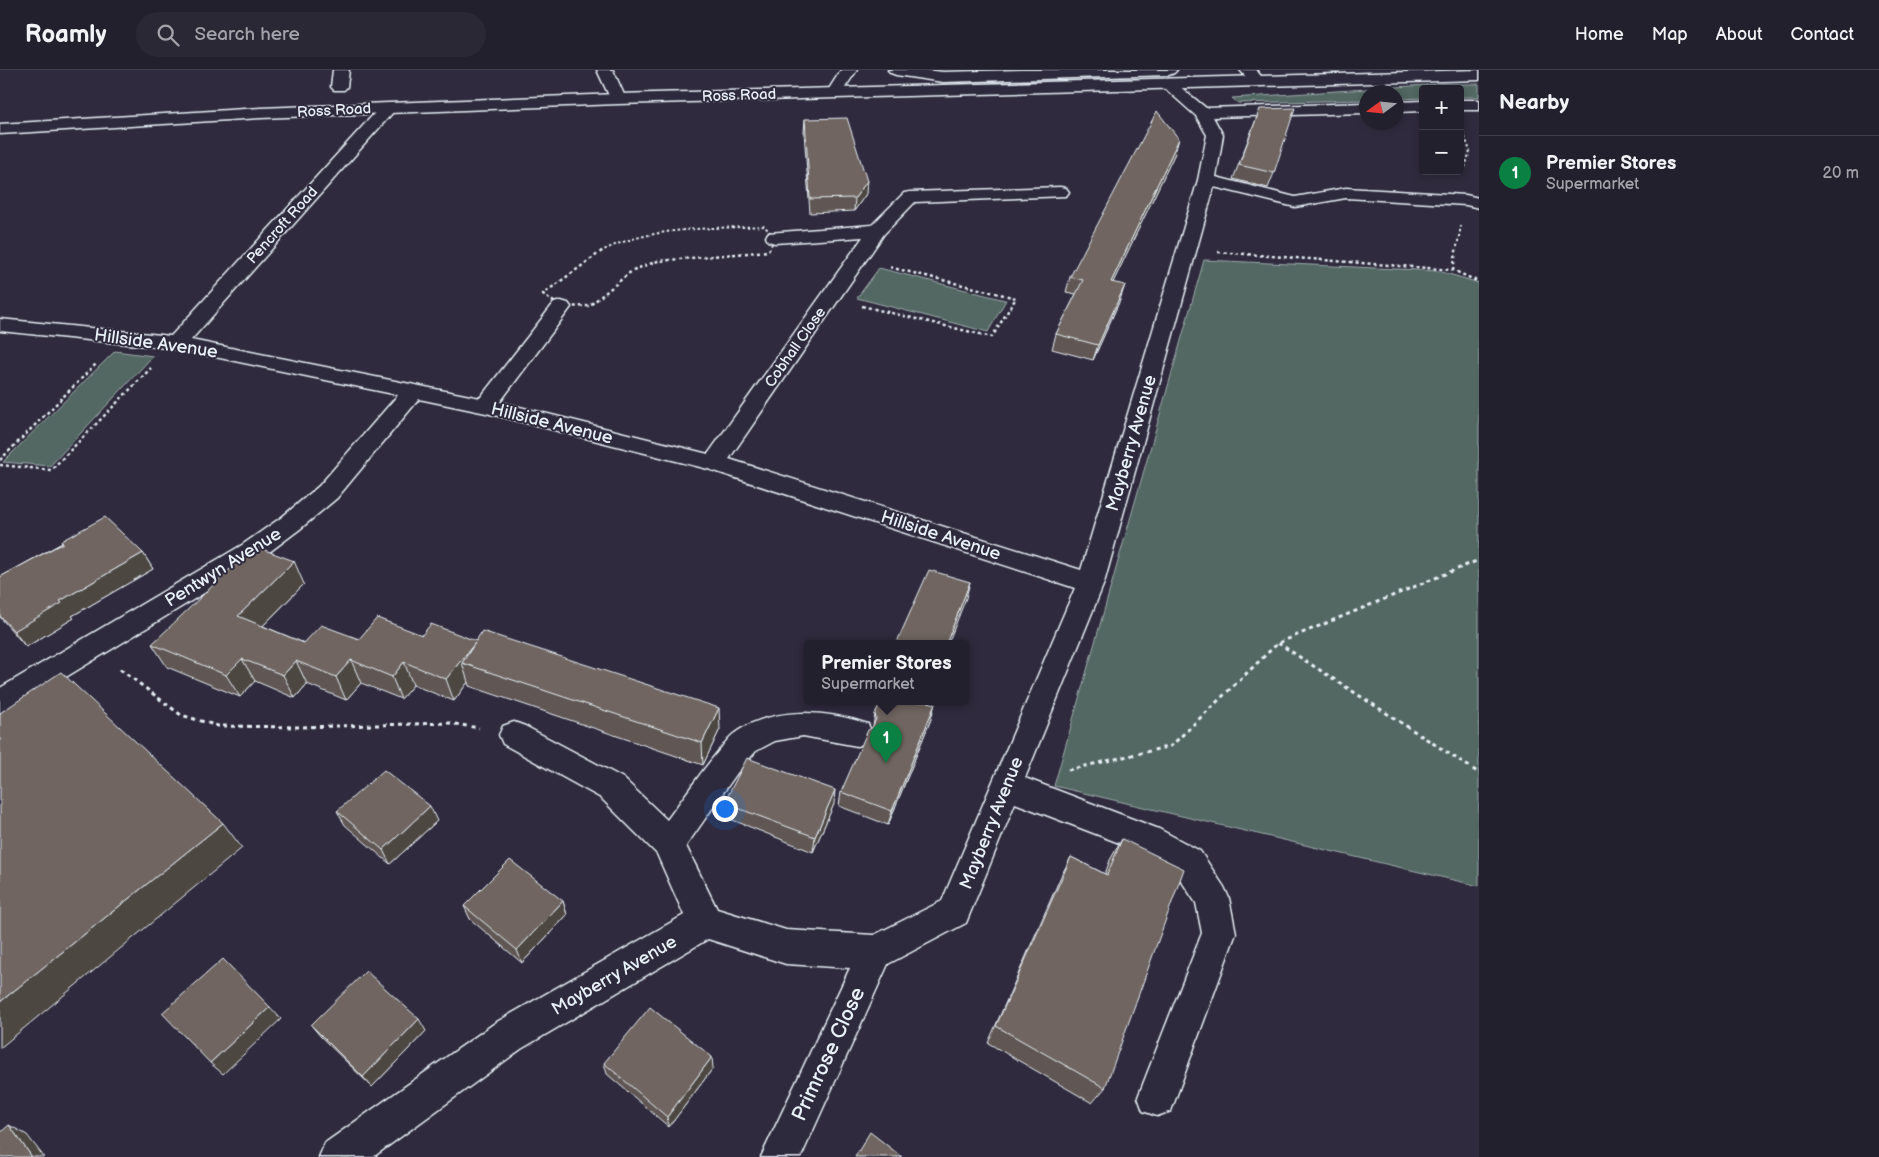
<!DOCTYPE html>
<html lang="en">
<head>
<meta charset="utf-8">
<style>
	body { margin:0; font-family:"Balsamiq Sans",sans-serif; background:#2b2836; color:#f1f3f6 }
	.controls { position:absolute; right:15px; top:15px; display:grid; overflow:hidden; border-radius:5px; box-shadow:0 2px 8px #0003 }
	.controls button { width:45px; height:45px; display:grid; place-items:center; padding:0; border:0; border-bottom:1px solid #403e4a; background:#23202e; color:#f1f3f6; font:25px sans-serif }
	.compass { position:absolute; left:1359px; top:15px; width:45px; height:45px; border-radius:50%; background:#23202e; box-shadow:0 2px 8px #0003; rotate:255deg }
	.you { position:absolute; left:724px; top:738px; width:18px; height:18px; margin:-12px; border:4px solid #fff; border-radius:50%; background:#1a73e8; box-shadow:0 0 0 8px #1a73e833 }
	.badge { display:grid; place-items:center; width:32px; height:32px; border-radius:50%; background:#0b8043; color:#fff; font-size:16px; font-weight:700 }
	.pin { position:absolute; translate:-50% -41px; filter:drop-shadow(0 1px 2px #0008) }
	.pin::after { content:''; position:absolute; top:26px; width:18px; height:15px; background:inherit; clip-path:polygon(0 0,100% 0,50% 100%) }
	.popup { position:absolute; left:804px; top:570px; width:165px; height:65px; box-sizing:border-box; display:grid; place-content:center; border-radius:5px; background:#23202e; filter:drop-shadow(0 1px 4px #0005); font-size:16px; white-space:nowrap; color:#a3a3aa }
	.popup b { font-size:19px; color:#f1f3f6 }
	.popup::after { content:''; position:absolute; left:50%; top:100%; margin-left:-10px; border:10px solid transparent; border-top-color:#23202e }
	.list { margin:0; padding:0; list-style:none }
	h2 { display:flex; justify-content:space-between; align-items:center; height:65px; margin:0; padding:0 20px; font-size:21px }
	h2 small { font-size:16px; font-weight:400; color:#a3a3aa }
	.list li { display:grid; grid-template-columns:32px 1fr auto; gap:15px; align-items:center; box-sizing:border-box; height:75px; padding:0 20px; border-top:1px solid #403e4a }
	.list b { display:block; font-size:19px; white-space:nowrap }
	.list p { margin:0; font-size:16px; white-space:nowrap; color:#a3a3aa }
	.list em { font-size:16px; font-style:normal; color:#a3a3aa }
	.icon { flex:none; width:28px; height:28px; fill:none; stroke:currentColor; stroke-width:2; stroke-linecap:round; stroke-linejoin:round }
	.map { position:relative; flex:none; width:1479px; height:1087px; overflow:hidden }
	header { display:flex; align-items:center; gap:30px; box-sizing:border-box; height:70px; padding:0 25px; background:#23202e; border-bottom:1px solid #403e4a }
	header strong { font-size:24px }
	nav { display:flex; gap:28px; margin-inline-start:auto; font-size:18px }
	.search { width:350px; height:45px; background:#2b2836; display:flex; align-items:center; gap:12px; box-sizing:border-box; padding:0 18px; border-radius:28px; color:#a3a3aa; font-size:19px }
	main { display:flex }
	aside { flex:1; background:#23202e }
	.map>svg:first-child { display:block }
</style>
</head>
<body>
<header>
<strong>Roamly</strong>
<div class="search"><svg class="icon" aria-label="search" viewBox="0 0 24 24"><circle cx="10" cy="10" r="6"/><path d="M15 15l6 6"/></svg>Search here</div>
<nav><a>Home</a><a>Map</a><a>About</a><a>Contact</a></nav>
</header>
<main>
<div class="map">
<svg width="1479" height="1087" viewBox="0 0 1479 1087">
	<rect width="100%" height="100%" fill="#2f2a3d"/>
	<filter id="ink" filterUnits="userSpaceOnUse"><feTurbulence type="fractalNoise" baseFrequency=".02" numOctaves="2"/><feDisplacementMap in="SourceGraphic" scale="10" xChannelSelector="R" yChannelSelector="G"/><feConvolveMatrix kernelMatrix="1 2 1 2 8 2 1 2 1" color-interpolation-filters="sRGB"/></filter>
	<g filter="url(#ink)">
		<!-- green -->
		<path fill="#536862" stroke="#9eacad" d="M1441,14H1479V27H1460V19H1423V28L1397,29L1396,22H1366V30L1238,33L1232,28Z
			M1204,190L1439,201L1479,213V816L1054,716Z
			M879,198L1005,230H1006L988,262L857,228Z
			M115,281L153,286L50,396L3,392Z"/>
		<g fill="none" stroke-linecap="round" stroke-linejoin="round">
			<!-- minor casing -->
			<g stroke="#e8f1f8" stroke-width="3">
				<path id="minor" d="M333,0H349L347,17L344,20H334L331,17Z
					M597,0H613L626,29L624,32H612Z
					M841,0H857L840,25H830L827,22Z
					M888,0H926L943,2L1022,0H1177L1174,3L1169,5L943,12L896,5L891,3Z
					M1240,0H1256L1265,11L1262,14H1252Z
					M1168,9L1173,11L1206,38L1366,33V43L1213,47L1223,65L1216,107L1295,127L1346,118L1466,125L1479,128V138L1466,135L1346,128L1295,137L1214,117L1104,513L1025,708L1159,759L1200,781L1224,817L1229,828L1236,863L1171,1041L1157,1046L1143,1041L1138,1027L1202,863L1196,833L1176,803L1135,779L1015,733L966,853L888,894L801,1087H761L850,898L786,894L708,869L521,979L373,1087H319L325,1073L495,953L684,845L657,784L601,728L503,674L499,665L503,656L514,652L525,656L623,708L667,750C685,726 702,700 722,677C726,672 730,666 735,663C773,636 826,640 868,654L872,663L868,672L857,676L803,666L775,671L756,681L737,703L686,776L717,839L786,860L874,865L942,831L1075,518L708,399L486,343L419,329L337,428L300,459L260,489L10,641L0,645V618L242,475L282,447L319,416L398,325L176,279L0,261V249L171,266L383,34H395L397,37L395,40L191,270L480,328L554,233L561,231L568,233L571,237L500,332L708,384L863,167L775,173L768,171L766,167L768,163L872,155L904,123L910,122L1060,117L1066,118L1069,122L1066,126L915,132L884,164L729,389L1081,500L1198,110L1207,65L1196,46L1160,14L1163,11Z
					M1460,30H1479V40H1460Z
					M1423,31V41L1396,42V32Z"/>
			</g>
			<!-- highway casing -->
			<g stroke="#e8f1f8" stroke-width="3">
				<path id="highway" d="M1479,0V10L618,34L261,48L0,64V54L261,38L618,24Z"/>
			</g>
			<!-- path-far2 -->
			<path stroke="#e8f1f8" stroke-width="2" stroke-dasharray="2.5 2.5" stroke-linecap="butt" d="M1463,62L1470,81L1463,104
				M600,182C649,156 709,159 764,156L775,167L768,182
				M1456,182L1461,156"/>
			<!-- path-far1 -->
			<path stroke="#e8f1f8" stroke-width="2.5" stroke-dasharray="3 3" stroke-linecap="butt" d="M602,181L543,224L561,237L589,236L633,200L658,191L769,181
				M1218,182L1453,200L1479,212
				M1453,200L1456,181
				M862,236L992,267L1016,228L889,197
				M0,390L97,293
				M0,395L51,400L151,298"/>
			<!-- path -->
			<path stroke="#e8f1f8" stroke-width="3" stroke-dasharray="4 4" stroke-linecap="butt" d="M1278,573L1479,703
				M120,599L181,645L218,656L301,657L449,653L479,658
				M1068,700L1171,676L1278,573L1479,490"/>
			<!-- minor -->
			<use href="#minor" fill="#2f2a3d" fill-rule="evenodd"/>
			<!-- highway -->
			<use href="#highway" fill="#2f2a3d" fill-rule="evenodd"/>
		</g>
		<!-- wall -->
		<path fill="#605753" stroke="#e8f1f8" d="M1260,39L1274,103L1268,118L1233,109Z
			M805,49L866,124L854,141L810,143L804,62Z
			M1175,83L1113,212L1120,230L1093,290L1052,279L1056,264L1076,224L1066,222L1070,207Z
			M61,471L143,483L153,499L72,546L74,548L26,577L0,547V507L62,473Z
			M304,514L263,556L304,573L422,565L476,571L720,659L703,695L469,616L468,612L454,631L413,615L401,629L361,613L346,630L307,614L295,628L255,611L240,627L167,597L152,574Z
			M875,644L931,649L888,755L839,736L841,722L873,656Z
			M724,733L834,734L813,782L725,747Z
			M337,741L437,751L390,794L345,755Z
			M1122,769L1105,1018L1092,1033L988,973L1061,806L1071,787L1105,804L1110,790Z
			M563,831L567,845L522,893L470,849L464,836Z
			M311,955L426,961L372,1017L321,967Z
			M604,993L713,998L669,1057L607,1004Z"/>
		<!-- shaded-wall -->
		<path fill="#4e4743" stroke="#e8f1f8" d="M1179,69L1175,83L1106,227L1111,212Z
			M867,111L866,124L854,141L855,128Z
			M1125,215L1120,230L1093,290L1098,275Z
			M143,483L153,499L72,546L74,548L26,577L14,561L60,531Z
			M294,491L304,514L251,568L238,546Z
			M970,512L966,528L948,574H946Z
			M475,573L462,593L468,612L454,631L446,609Z
			M242,589L255,611L240,627L226,605Z
			M351,590L361,613L346,630L336,607Z
			M296,591L307,614L295,628L283,605Z
			M404,592L413,615L401,629L392,607Z
			M935,634L931,649L888,755L892,741Z
			M719,638L720,659L703,695L702,673Z
			M835,720L834,734L813,782L815,767Z
			M430,736L437,751L390,794L383,780Z
			M223,753L242,778L0,978V932Z
			M563,831L567,845L522,893L517,880Z
			M270,937L281,949L223,1004L210,993Z
			M419,949L426,961L372,1017L363,1007Z
			M712,987L713,998L669,1057L667,1047Z
			M9,1055L27,1065L44,1087H32Z"/>
		<!-- building -->
		<path fill="#706560" stroke="#e8f1f8" d="M1295,38L1274,103L1239,95L1260,39Z
			M1157,41L1179,69L1111,212L1125,215L1098,275L1056,264L1083,210L1070,207Z
			M847,48L867,111L855,128L810,129L805,49Z
			M105,447L143,483L60,531L62,533L14,561L0,546V507L63,473L61,471Z
			M254,476L294,491L238,546L304,573L321,555L359,569L377,548L422,565L431,554L476,571L482,561L719,638L702,673L462,593L475,573L446,609L404,592L392,607L351,590L336,607L296,591L283,605L242,589L226,605L152,574Z
			M929,500L970,512L946,574H896Z
			M61,602L223,753L0,932V643Z
			M881,632H928L935,634L892,741L841,722L868,660L872,658L876,649L875,644Z
			M747,688L835,720L815,767L724,733Z
			M384,700L430,736L383,780L337,741Z
			M1122,769L1184,799L1105,1018L996,956L1071,787L1107,805Z
			M510,790L563,831L517,880L464,836Z
			M223,889L270,937L210,993L162,943Z
			M366,901L419,949L363,1007L311,955Z
			M650,937L712,987L667,1047L604,993Z
			M9,1055L32,1087H0V1063Z
			M870,1062L902,1087H855Z"/>
	</g>
	<g text-anchor="middle" stroke-width="4" stroke-linejoin="round" paint-order="stroke">
		<!-- far-street labels -->
		<g font-size="15" fill="#e8f1f8" stroke="#2f2a3d">
			<text transform="translate(739 25) rotate(-2)" y="5">Ross Road</text>
			<text transform="translate(334 40) rotate(-3)" y="5">Ross Road</text>
			<text transform="translate(282 155) rotate(-48)" y="5">Pencroft Road</text>
			<text transform="translate(795 277) rotate(-55)" y="5">Cobhall Close</text>
		</g>
		<!-- street labels -->
		<g font-size="18" fill="#e8f1f8" stroke="#2f2a3d">
			<text transform="translate(156 273) rotate(8)" y="6">Hillside Avenue</text>
			<text transform="translate(552 353) rotate(14)" y="6">Hillside Avenue</text>
			<text transform="translate(1131 373) rotate(-74)" y="6">Mayberry Avenue</text>
			<text transform="translate(941 465) rotate(18)" y="6">Hillside Avenue</text>
			<text transform="translate(223 497) rotate(-32)" y="6">Pentwyn Avenue</text>
			<text transform="translate(991 753) rotate(-68)" y="6">Mayberry Avenue</text>
			<text transform="translate(614 905) rotate(-30)" y="6">Mayberry Avenue</text>
		</g>
		<!-- near-street labels -->
		<g font-size="21" fill="#e8f1f8" stroke="#2f2a3d">
			<text transform="translate(828 984) rotate(-65)" y="7">Primrose Close</text>
		</g>
	</g>
</svg>
<div class="controls">
<button>+</button>
<button>−</button>
</div>
<svg class="compass" viewBox="-18 -18 36 36"><path d="M0-13l5 13h-10z" fill="#e53935"/><path d="M0 13l5-13h-10z" fill="#a3a3aa"/></svg>
<div class="you"></div>
<div class="pin badge" style="left:886px;top:693px">1</div>
<div class="popup"><b>Premier Stores</b>Supermarket</div>
</div>
<aside>
<h2>Nearby<small></small></h2>
<ul class="list">
<li><span class="badge">1</span><div><b>Premier Stores</b><p>Supermarket</p></div><em>20 m</em></li>
</ul>
</aside>
</main>
</body>
</html>
